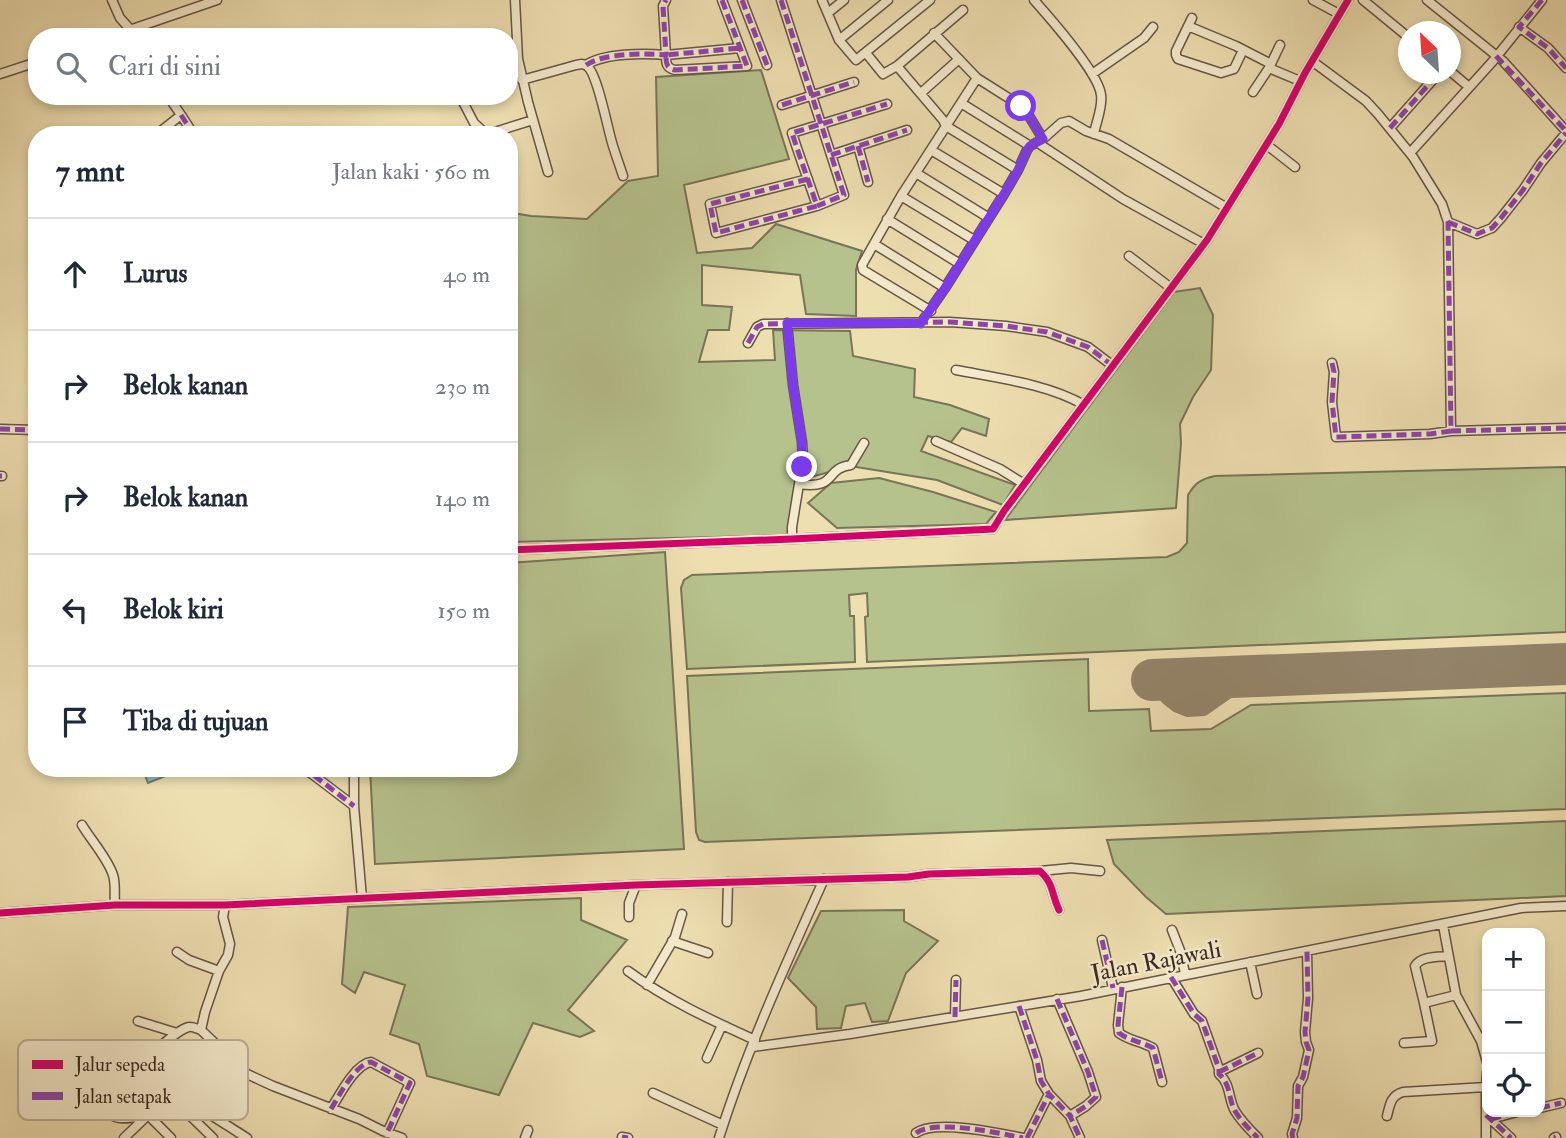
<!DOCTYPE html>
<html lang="id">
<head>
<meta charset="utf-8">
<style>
	body { margin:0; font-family:"IM FELL Double Pica",serif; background:#f2f2f3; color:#1f2937 }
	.controls { position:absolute; right:21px; bottom:21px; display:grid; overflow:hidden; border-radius:14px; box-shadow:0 4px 10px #0003 }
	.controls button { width:63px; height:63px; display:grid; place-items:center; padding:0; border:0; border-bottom:2px solid #e0e1e3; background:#fff; color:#1f2937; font:35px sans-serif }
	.compass { position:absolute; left:1398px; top:21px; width:63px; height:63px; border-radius:50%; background:#fff; box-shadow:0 4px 10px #0003; rotate:335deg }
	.stop { position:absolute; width:21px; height:21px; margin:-16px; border:5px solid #7c3aed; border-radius:50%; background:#fff }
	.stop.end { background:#7c3aed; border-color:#fff; box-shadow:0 2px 7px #0008 }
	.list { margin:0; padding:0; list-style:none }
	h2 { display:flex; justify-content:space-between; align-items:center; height:91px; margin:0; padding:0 28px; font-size:30px }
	h2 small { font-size:23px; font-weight:400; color:#747a83 }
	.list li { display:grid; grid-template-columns:46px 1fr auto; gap:21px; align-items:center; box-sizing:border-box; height:112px; padding:0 28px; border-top:2px solid #e0e1e3 }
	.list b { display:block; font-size:26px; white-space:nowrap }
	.list em { font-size:23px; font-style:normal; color:#747a83 }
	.icon { flex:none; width:38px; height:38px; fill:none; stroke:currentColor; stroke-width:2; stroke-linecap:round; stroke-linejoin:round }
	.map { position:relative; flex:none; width:1566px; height:1138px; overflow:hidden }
	.search { position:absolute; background:#fff; box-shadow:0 4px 10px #0003; left:28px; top:28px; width:490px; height:77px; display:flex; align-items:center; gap:18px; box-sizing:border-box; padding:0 24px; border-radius:28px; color:#747a83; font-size:26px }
	.panel { position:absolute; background:#fff; box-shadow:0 4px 10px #0003; left:28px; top:126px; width:490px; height:651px; border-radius:28px }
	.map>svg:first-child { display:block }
</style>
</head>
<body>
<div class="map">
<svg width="1566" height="1138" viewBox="0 0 1566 1138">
	<rect width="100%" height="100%" fill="#eedfb1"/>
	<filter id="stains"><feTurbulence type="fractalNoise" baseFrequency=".00286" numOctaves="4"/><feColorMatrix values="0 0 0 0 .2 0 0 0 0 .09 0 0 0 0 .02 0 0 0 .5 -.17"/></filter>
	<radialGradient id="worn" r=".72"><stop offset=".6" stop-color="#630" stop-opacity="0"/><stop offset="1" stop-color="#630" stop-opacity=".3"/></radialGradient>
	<!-- green -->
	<path fill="#b6c28d" stroke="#787558" stroke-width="2" d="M761,70L789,159L684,185L697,253L752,248L776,224L862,251L856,270V316L806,314L800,275L702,265V305L732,307L729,330H708L699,362L775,360L773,330L850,331L853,356L915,369L914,397L950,405L989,419L986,436L962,428L951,442L928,436L921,451L1015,485L1003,505L937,480L850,466L804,479L790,535L509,542V208L513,213L531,216L587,219L628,181L658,176L656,77Z
		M1200,288L1213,315L1211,370L1193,397L1180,424L1181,443L1176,508L1005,520L1174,292Z
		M1566,467V632L867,662L865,617L868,616L867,593L849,595L850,616H854L855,662L687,669L681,588L684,580L692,575L1167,557L1179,552L1187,543L1188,495C1195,483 1201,479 1215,476Z
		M879,478L933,492L996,512L986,524L837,528L808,503L831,483Z
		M665,552L684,849L375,864L370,768H509V563Z
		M1088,659L1089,711L1149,709L1151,731L1211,729L1251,705L1566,693V809L705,842L699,840L696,832L687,676Z
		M1566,821V896L1166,914L1146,897L1114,864L1107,840Z
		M581,898V920L627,940L568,1010L594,1031L580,1037L533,1023L499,1095L427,1076L419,1044L390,1034L405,985L364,972L355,993L342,984L348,907Z
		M904,910V921L938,941L906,973L888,1021L872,1022L865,1003L846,1006L841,1028L817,1029L816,1007L788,978L821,911Z"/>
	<!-- water -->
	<path fill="#9bbbb3" stroke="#748079" stroke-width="2" d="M142,768H174L176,772L148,783Z"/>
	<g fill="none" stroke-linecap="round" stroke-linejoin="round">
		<!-- taxiway -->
		<path stroke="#94846a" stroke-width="18" d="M1219,677L1197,670L1173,671L1164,680L1165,689L1169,697L1178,704L1188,708L1203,707L1237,683L1252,676"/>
		<!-- runway -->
		<path stroke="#94846a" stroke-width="42" d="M1152,680L1566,664"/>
		<!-- minor casing -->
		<g stroke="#665646" stroke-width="11">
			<path id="minor" d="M112,0L120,18L130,29L134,37
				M515,0L518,59L528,102L548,172
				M722,0L747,66L675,70C666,68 666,63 666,55L740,48
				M742,0L767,65
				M781,0L844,195L817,206
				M822,0L839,40L856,60L930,0
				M1034,0C1050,18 1099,74 1101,95C1103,107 1096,122 1094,134
				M1313,0L1339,14
				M1363,0L1408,37
				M1427,0L1503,61L1566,131
				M828,13L844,0
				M1192,18L1176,51V55L1178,59L1221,73L1234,69L1243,50
				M1188,26L1236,46L1271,64
				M1519,27L1548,48L1566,68
				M934,33L977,78L1021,106L1026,111L1043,139
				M109,37L217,0
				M839,40L888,0
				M866,53L883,74L897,66L943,120L946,126L1018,170
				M1312,61L1366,101L1378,114L1413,157L1442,204L1448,222L1451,431L1430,434L1336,437L1332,402L1334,372L1332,363
				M586,65C604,53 644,53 666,55L663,6L666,0
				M897,66L963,10
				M1269,68L1300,81
				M1450,71L1469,87
				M0,74L37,62
				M1092,74L1144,38L1153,27
				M522,80L576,65C580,64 583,63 587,66C597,73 607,125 611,139C614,151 619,163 623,176
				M1253,92L1269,68L1280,45
				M921,93L959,59
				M460,96L474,123L486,134
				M961,103L1030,146
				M782,105L854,82
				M181,115L194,135
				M1390,128L1438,74
				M156,135L181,115L168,96
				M485,135L533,120
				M1038,143L1123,199L1204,244
				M1267,145L1295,167
				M858,146L868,182
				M931,150L1004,194
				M1410,153L1493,61L1542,0
				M831,155L907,130
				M916,173L989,218
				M808,179L710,204L716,233L817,206C809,182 800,158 792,133L887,104
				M901,196L974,240
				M887,219L960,264
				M1448,222L1477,234L1492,228L1501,218L1523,190L1541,163L1566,133
				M874,244L945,288
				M1129,256L1171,288
				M931,311L863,270L862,265L901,196L977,78
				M787,323L793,385L802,442L803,461L799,484
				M921,323L945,288L1004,194L1018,170L1027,150L1030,146L1043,139L1061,123L1069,121L1086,131L1109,139L1227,208
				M748,343L757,327L763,324L950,322L1006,326L1047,332L1088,347L1113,366
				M956,370C997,378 1048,384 1084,405
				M0,429L37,430
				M1451,431L1566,428
				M936,441L1000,469L1024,484
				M0,476H2
				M792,539V527L799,484C838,490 824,468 851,465L864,443
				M509,550L792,539L993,529L1004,511L1207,240L1279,124L1305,73L1348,0
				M301,768L312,774L354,806
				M354,768V806L362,898
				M82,825C91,840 108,859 113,875C116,884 114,895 115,905
				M1040,871L1071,868L1100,871
				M225,905L223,917L230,944L228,955L219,971L205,1012L201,1030L247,1074L273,1086L359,1119L383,1131L402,1138
				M0,913L115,905H225L636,885L908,877L929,874L1040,871C1054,884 1051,893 1059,910
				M629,917V903L636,885
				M727,922L728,882
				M1443,925L1456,995L1481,1041L1487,1062
				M1172,930L1181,953L1185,974
				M1102,940L1113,988
				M672,941L708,953
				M177,952L189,960L219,971
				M1250,962L1257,994
				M628,971C667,1000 711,1020 755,1040
				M1171,977L1194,1014L1202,1021L1219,1069V1074C1231,1084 1228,1099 1235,1111C1241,1121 1250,1130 1258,1138
				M647,985L675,937L682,914
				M1122,987L1118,1025L1119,1033C1130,1041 1140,1041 1153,1048L1162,1082
				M1057,999L1088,1072L1096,1097L1086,1106L1070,1116
				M1424,1003L1456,995
				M1019,1006L1037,1060L1041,1081L1049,1094L1070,1116L1080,1138
				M955,1017L956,980
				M138,1021L177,1033
				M1404,1043L1432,1041L1424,1003L1415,966C1421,956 1437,957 1448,956
				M753,1047L850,1034L1081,996L1521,908L1566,906
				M707,1058L722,1025
				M146,1059C155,1051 178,1029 189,1027C192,1026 198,1029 201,1030
				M1219,1072L1258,1053
				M1486,1087V1138
				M190,1091L203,1110L247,1138
				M653,1093L723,1125
				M171,1097L213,1138
				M96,1104C119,1123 119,1119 148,1115
				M1540,1108L1561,1103
				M331,1109C339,1096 355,1064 371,1062L410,1083L387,1133
				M148,1115L171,1138
				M1486,1115L1511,1138
				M1387,1116C1390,1105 1390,1096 1403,1092L1486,1087L1487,1072
				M1491,1119L1517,1112
				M916,1133C935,1119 999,1133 1023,1138
				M622,1137L628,1138
				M124,1138L148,1115L171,1097L209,1083L227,1080L238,1075L247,1074
				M525,1138L528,1130
				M719,1138C747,1049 786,964 824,879
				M1027,1138L1049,1094
				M1293,1138L1292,1134L1297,1118L1298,1086L1303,1077L1309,1050L1306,1042L1305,1032L1308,998L1307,951
				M1554,1138L1556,1137"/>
		</g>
		<!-- minor -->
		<use href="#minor" stroke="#f4eacc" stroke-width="8"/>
		<!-- quiet -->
		<path stroke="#8e44ad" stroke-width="5" stroke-dasharray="10 5" stroke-linecap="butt" d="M722,0L747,66L675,70C666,68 666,63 666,55L740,48
			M742,0L767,65
			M781,0L844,195L817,206
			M1542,0L1519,27L1548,48L1566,68
			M1496,56L1566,131
			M586,65C604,53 644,53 666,55L663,6L666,0
			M782,105L854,82
			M181,115L194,135
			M1390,128L1438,74
			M858,146L868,182
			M831,155L907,130
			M808,179L710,204L716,233L817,206C809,182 800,158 792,133L887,104
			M1448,222L1477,234L1492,228L1501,218L1523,190L1541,163L1566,133
			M787,323L793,385L802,442L803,461L799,484
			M748,343L757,327L763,324L950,322L1006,326L1047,332L1088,347L1113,366
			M1332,363L1334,372L1332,402L1336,437L1430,434L1451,431L1448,222L1446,218
			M0,429L37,430
			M1451,431L1566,428
			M0,476H2
			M301,768L312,774L354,806
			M1102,940L1113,988
			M1171,977L1194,1014L1202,1021L1219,1069V1074C1231,1084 1228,1099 1235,1111C1241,1121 1250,1130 1258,1138
			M1122,987L1118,1025L1119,1033C1130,1041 1140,1041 1153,1048L1162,1082
			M1057,999L1088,1072L1096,1097L1086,1106L1070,1116
			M1019,1006L1037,1060L1041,1081L1049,1094L1070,1116L1080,1138
			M955,1017L956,980
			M1485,1051L1487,1050
			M1219,1072L1258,1053
			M1540,1108L1561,1103
			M331,1109C339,1096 355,1064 371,1062L410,1083L387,1133
			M1486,1115L1511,1138
			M1491,1119L1517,1112
			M916,1133C935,1119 999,1133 1023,1138
			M622,1137L628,1138
			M1027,1138L1049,1094
			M1293,1138L1292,1134L1297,1118L1298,1086L1303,1077L1309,1050L1306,1042L1305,1032L1308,998L1307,951
			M1554,1138L1556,1137"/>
		<!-- cycleway casing -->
		<g stroke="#f4eacc" stroke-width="11">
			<path id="cycleway" d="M509,550L792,539L993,529L1004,511L1207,240L1279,124L1305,73L1348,0
				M0,913L115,905H225L636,885L908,877L929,874L1040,871C1054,884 1051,893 1059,910"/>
		</g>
		<!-- cycleway -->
		<use href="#cycleway" stroke="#d6006c" stroke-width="7"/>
	</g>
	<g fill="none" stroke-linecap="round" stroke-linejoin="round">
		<!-- route -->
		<path stroke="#7c3aed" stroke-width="9" d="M802,467V442L793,385L787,323H921L945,288L1004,194L1018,170L1027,150L1030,146L1043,139L1026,111L1021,106"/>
	</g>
	<g text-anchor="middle" stroke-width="5" stroke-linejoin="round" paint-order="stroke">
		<!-- street labels -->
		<g font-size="24" fill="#392823" stroke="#f4eacc">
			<text transform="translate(1156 961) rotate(-11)" y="8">Jalan Rajawali</text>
		</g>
	</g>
	<!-- legend -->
	<rect x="18" y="1040" width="230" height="80" rx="10" fill="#f4eacc" stroke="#bcb099" stroke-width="2"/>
	<rect x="32" y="1060" width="31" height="9" fill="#d6006c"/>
	<rect x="32" y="1092" width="31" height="8" fill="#8e44ad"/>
	<g font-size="19" fill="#392823">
		<text x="75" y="1071">Jalur sepeda</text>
		<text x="75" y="1103">Jalan setapak</text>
	</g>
	<rect width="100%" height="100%" filter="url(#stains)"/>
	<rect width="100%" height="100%" fill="url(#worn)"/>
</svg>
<div class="controls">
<button>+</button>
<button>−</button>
<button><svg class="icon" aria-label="locate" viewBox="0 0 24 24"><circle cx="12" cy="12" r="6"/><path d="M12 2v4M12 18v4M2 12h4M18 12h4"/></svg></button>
</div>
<svg class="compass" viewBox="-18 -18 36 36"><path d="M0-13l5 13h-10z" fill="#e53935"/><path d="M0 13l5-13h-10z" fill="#747a83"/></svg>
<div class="stop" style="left:1021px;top:106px"></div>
<div class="stop end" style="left:802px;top:467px"></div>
<div class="search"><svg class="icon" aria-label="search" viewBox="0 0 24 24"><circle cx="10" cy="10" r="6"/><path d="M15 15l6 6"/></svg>Cari di sini</div>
<section class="panel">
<h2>7 mnt<small>Jalan kaki · 560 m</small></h2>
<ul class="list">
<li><svg class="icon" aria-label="ahead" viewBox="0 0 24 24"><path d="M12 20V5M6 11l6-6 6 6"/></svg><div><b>Lurus</b></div><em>40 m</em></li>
<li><svg class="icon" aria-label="right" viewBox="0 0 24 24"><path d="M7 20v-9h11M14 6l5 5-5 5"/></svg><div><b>Belok kanan</b></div><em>230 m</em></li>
<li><svg class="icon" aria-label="right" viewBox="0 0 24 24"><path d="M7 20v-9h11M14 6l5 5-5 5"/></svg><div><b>Belok kanan</b></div><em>140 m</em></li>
<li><svg class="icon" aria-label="left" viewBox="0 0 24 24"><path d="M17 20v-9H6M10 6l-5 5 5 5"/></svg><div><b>Belok kiri</b></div><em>150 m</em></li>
<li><svg class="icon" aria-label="arrive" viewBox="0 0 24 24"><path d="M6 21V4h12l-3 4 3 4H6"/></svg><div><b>Tiba di tujuan</b></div></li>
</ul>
</section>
</div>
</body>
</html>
